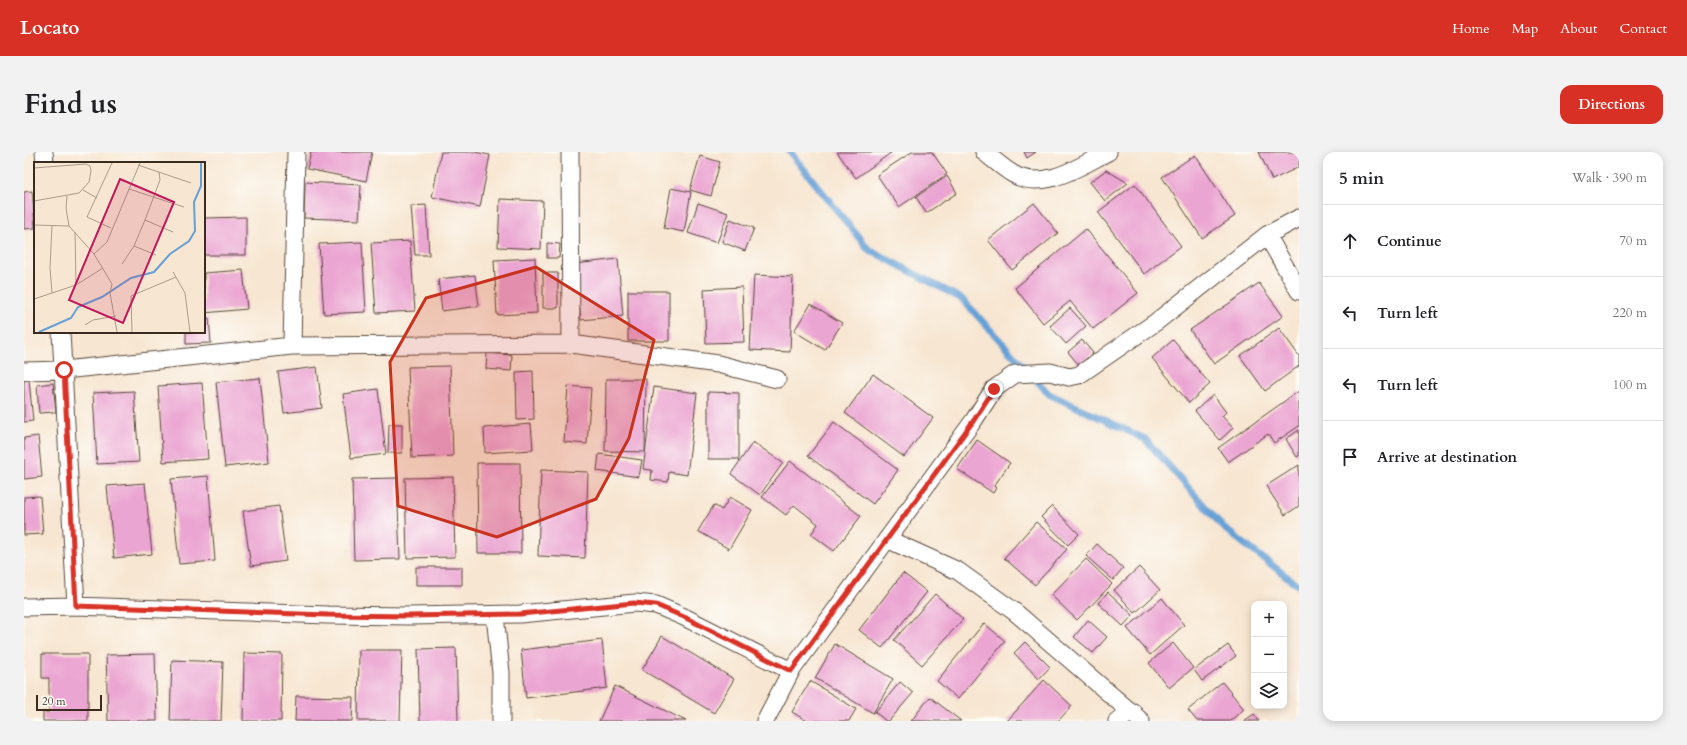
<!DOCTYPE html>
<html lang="en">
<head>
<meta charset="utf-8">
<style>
	body { margin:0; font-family:Cardo,serif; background:#f2f2f2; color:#202124 }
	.controls { position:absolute; right:12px; bottom:12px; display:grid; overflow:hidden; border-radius:8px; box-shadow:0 2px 10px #0003 }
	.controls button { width:36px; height:36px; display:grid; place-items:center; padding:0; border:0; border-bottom:1px solid #e0e0e0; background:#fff; color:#202124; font:20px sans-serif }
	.scale { position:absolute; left:12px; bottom:10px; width:66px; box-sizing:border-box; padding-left:4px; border:2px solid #3b2a1e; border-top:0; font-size:11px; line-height:14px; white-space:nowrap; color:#3b2a1e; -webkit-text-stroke:3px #fdfcf7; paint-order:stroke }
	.stop { position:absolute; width:12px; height:12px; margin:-9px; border:3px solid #d93025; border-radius:50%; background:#fff }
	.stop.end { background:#d93025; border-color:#fff; box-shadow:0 1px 4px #0008 }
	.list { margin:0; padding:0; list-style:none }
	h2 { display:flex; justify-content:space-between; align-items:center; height:52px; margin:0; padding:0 16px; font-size:17px }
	h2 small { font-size:13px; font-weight:400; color:#757577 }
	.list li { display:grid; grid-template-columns:26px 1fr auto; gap:12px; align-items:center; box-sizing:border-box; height:72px; padding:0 16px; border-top:1px solid #e0e0e0 }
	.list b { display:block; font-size:15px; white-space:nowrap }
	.list em { font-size:13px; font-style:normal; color:#757577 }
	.icon { flex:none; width:22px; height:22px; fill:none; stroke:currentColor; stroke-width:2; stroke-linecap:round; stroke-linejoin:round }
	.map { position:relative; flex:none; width:1275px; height:569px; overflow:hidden; border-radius:12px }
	header { display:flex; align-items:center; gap:24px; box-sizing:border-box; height:56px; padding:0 20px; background:#d93025; color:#fff }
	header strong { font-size:19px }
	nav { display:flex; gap:22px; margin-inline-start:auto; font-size:14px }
	.intro { display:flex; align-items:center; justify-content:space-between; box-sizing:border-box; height:96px; padding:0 24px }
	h1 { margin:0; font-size:28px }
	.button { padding:10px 18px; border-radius:12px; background:#d93025; color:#fff; font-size:14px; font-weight:700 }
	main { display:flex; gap:24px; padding:0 24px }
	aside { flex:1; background:#fff; border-radius:12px; box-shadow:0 2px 10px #0003 }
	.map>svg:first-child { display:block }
</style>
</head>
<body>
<header>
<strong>Locato</strong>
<nav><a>Home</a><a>Map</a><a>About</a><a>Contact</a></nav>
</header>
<div class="intro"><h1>Find us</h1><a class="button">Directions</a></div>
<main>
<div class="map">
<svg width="1275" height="569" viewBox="0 0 1275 569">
	<rect width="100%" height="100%" fill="#fdfcf7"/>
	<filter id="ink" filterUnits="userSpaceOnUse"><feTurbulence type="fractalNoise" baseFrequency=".025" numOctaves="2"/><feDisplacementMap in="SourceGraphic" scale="8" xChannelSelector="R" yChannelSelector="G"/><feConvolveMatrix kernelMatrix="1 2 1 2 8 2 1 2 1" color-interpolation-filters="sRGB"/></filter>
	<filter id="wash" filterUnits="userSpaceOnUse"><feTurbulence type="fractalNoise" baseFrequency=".012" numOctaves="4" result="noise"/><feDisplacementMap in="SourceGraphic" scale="16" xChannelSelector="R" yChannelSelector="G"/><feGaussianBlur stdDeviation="0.9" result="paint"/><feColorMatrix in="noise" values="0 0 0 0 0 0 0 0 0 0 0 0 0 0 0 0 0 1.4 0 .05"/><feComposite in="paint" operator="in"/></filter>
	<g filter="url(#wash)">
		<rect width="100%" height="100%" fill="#f7e6d1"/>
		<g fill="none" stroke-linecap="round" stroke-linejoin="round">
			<!-- stream -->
			<path stroke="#66a0d5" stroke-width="7" d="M766,0L844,97L938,147L1025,242L1121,287L1201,377L1275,434"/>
		</g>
		<g id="blocks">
			<!-- building -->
			<path fill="#eba5d2" d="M287,0H348L342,29L283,17Z
				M417,0H450L466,3L456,55L408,45Z
				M813,0H868L832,26Z
				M888,0H908L923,22L875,55L853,23Z
				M1000,0H1012L1003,6Z
				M1235,0H1275V15L1248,28Z
				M1171,3L1211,64L1178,86L1138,25Z
				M676,4L696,10L687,44L666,38Z
				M1082,18L1104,31L1081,49L1066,30Z
				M923,24L933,41L902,61L892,45Z
				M281,30L337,33L335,68L280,66Z
				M1111,32L1157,94L1120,122L1074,60Z
				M647,36L667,40L660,80L640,76Z
				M8,39L11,76L0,77V40Z
				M476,47L519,49L517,97L474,95Z
				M674,51L704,61L693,91L664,81Z
				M1010,51L1034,81L988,118L964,88Z
				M402,53L405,103H391L387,54Z
				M222,65V103H180V66Z
				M706,67L730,76L721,99L698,90Z
				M1062,77L1114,141L1069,177L1046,149L1019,171L991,136Z
				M386,89L391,159L352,161L347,91Z
				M338,90L342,160L300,162L295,92Z
				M523,91L536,92L535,106H523Z
				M511,106L513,161L473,163L470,108Z
				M594,107L599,164L557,168L551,112Z
				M219,118L223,157L180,161V121Z
				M519,121H534V156H519Z
				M451,123L455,154L418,159L414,127Z
				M730,123L769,125L766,200L726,198Z
				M1235,131L1259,164L1190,212L1166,178Z
				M718,135L720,190L682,191L680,137Z
				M604,139H645V189H604Z
				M787,152L818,171L801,198L770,179Z
				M1046,156L1062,174L1042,192L1026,174Z
				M180,166H185L187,191L162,192V180H180Z
				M1255,176L1275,204V214L1241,239L1216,204Z
				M1058,188L1069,201L1055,213L1044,200Z
				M1149,188L1186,232L1165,251L1128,206Z
				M463,201L488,203L487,219L462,217Z
				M426,214L429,304L388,306L384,215Z
				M293,215L298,256L260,261L254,220Z
				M509,219L510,267L493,268L492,220Z
				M849,222L909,266L880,305L821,261Z
				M236,226L245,310L201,315L192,230Z
				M582,227H622L621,300L581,299Z
				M5,228L9,269L0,270V229Z
				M29,231L32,260L15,261L13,233Z
				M178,231L184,307L139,310L134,234Z
				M544,234L567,236L563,292L540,290Z
				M630,235L673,241L663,323L645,320L644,330L627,328L628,318L619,317Z
				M354,237L362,302L327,306L319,242Z
				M110,239L115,310L73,312L69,241Z
				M1275,239V274L1250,291L1244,282L1204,310L1194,296Z
				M684,240L715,241V307H684Z
				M1189,243L1202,260L1198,264L1209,276L1196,288L1171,259Z
				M810,270L874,318L849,352L784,304Z
				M365,272H378V301H364Z
				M507,272L509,298L461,301L460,276Z
				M1275,278V304L1273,305L1262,287Z
				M14,284L18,325L0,327V286Z
				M953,288L986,311L970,334L972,336L969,341L933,317Z
				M729,290L759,311L736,343L707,322Z
				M575,302L618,308L615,325L573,319Z
				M766,309L837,364L810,399L787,382L794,372L770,353L762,363L738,345Z
				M453,311H496L497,401H454Z
				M1275,313V354L1261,363L1242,334Z
				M517,318L564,320L561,406L514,404Z
				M184,324L191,409L155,412L147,327Z
				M429,325L431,405L383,406L381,326Z
				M373,326L376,407L330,408L328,327Z
				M121,331L128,402L90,406L83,334Z
				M16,344L19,382L0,383V345Z
				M706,345L728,358L705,397L674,379L690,353L698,358Z
				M255,354L262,409L227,414L219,359Z
				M1028,354L1055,382L1044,393L1017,365Z
				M1012,370L1043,397L1011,433L980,406Z
				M1073,392L1099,416L1089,428L1062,404Z
				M1062,407L1088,432L1053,468L1027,443Z
				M392,415H438V433H392Z
				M1115,415L1136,438L1111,461L1090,438Z
				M879,421L903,440L858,496L835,478Z
				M1084,440L1109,463L1099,474L1074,451Z
				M911,442L939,467L898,513L870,488Z
				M1138,446L1160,473L1126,503L1103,476Z
				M1064,468L1083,485L1069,501L1050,485Z
				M960,471L981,489L934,547L913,529Z
				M638,484L710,527L690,561L618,518Z
				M578,488L583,536L502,546L497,498Z
				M1001,490L1026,515L1015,527L990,501Z
				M1149,491L1169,516L1145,536L1125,511Z
				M811,492L869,527L849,561L791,526Z
				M1204,493L1212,504L1178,529L1170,518Z
				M432,496L434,569H396L394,497Z
				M335,498H378L376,569H334Z
				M220,501L258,502L257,569H219Z
				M18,502H64V569H19V560H25V526H18Z
				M131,502L133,569H84L82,503Z
				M148,508L199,510L197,569H146Z
				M1020,528L1048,554L1034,569H983Z
				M786,529L832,557L825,569H783L768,560Z
				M876,530L889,541L865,569H862L851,560Z
				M1198,530L1220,557L1206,569H1173L1164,558Z
				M591,534L662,569H575Z
				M272,544L329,545L328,569H271Z
				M906,545L937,569H887Z
				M1230,562L1235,569H1220Z"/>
		</g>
	</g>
	<g filter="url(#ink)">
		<use href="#blocks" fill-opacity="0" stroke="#574639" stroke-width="1"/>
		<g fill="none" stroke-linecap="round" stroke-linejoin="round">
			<!-- minor casing -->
			<g stroke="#574639" stroke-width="19">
				<path id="minor" d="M20,0L21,11
					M546,0L547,192
					M960,0C969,7 979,16 989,22C1019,40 1058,13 1084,0
					M1243,83L1275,139
					M37,180L52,454
					M268,194L272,0
					M0,219L40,218L268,194L547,192L694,212L753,227
					M863,387L934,419L991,460L1117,569
					M0,455L52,454L304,463L386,464L496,462L611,451L632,453L660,465L767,519
					M471,463L477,521V569
					M741,569L767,519L950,268L970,237L991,222L1026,220L1045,225L1055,223L1132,170L1243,83L1275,66
					M1093,569L1109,560"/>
			</g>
			<!-- minor -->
			<use href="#minor" stroke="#fff" stroke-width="17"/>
		</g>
	</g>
	<g fill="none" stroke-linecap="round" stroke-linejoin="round" filter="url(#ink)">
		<!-- route -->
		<path stroke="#d93025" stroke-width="5" d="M40,218L52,454L304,463L386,464L496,462L610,451L632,453L660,465L767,519L950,268L970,237"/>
	</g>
	<!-- marked area -->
	<path fill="#c8321e" fill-opacity="0.2" stroke="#c8321e" stroke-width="3" stroke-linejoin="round" d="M512,115L630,188L605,286L572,347L473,385L374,354L366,210L402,146Z"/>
	<!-- overview -->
	<g transform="translate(10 10)">
		<rect width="171" height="171" fill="#f7e6d1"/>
		<path fill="none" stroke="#66a0d5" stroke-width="2" d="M5,170L37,156L44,145L68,135L97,116L120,110L136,92L155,79L161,69L160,40L167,24V1"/>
		<path fill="none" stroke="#ac9b89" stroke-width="1" d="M104,3L157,21M0,6L52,2L56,4L57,9L55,20L45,31L0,39M95,27L150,45M49,28L63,36M33,34L32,46L35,64M111,58L139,70M0,63L35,64L60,92L78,122L76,131L83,170M18,63L16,106L18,131M77,66L53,55L78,1M41,70L42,123M100,84L122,93M60,92L73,80L106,1M88,102L100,84L111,58L126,18L125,10M139,110L151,131L156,170M0,137L42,123L69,106M51,163L59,158L82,154M98,170L97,134L142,115"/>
		<path fill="#c2185b" fill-opacity="0.15" stroke="#c2185b" stroke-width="2" d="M86,17L140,40L89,161L35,138Z"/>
		<rect width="171" height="171" fill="none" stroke="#3b2a1e" stroke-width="2"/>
	</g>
</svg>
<div class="controls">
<button>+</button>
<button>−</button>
<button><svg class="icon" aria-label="layers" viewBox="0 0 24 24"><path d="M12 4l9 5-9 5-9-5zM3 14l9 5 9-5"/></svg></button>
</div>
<div class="scale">20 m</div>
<div class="stop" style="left:40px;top:218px"></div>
<div class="stop end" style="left:970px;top:237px"></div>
</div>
<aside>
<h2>5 min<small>Walk · 390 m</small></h2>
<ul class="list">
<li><svg class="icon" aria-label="ahead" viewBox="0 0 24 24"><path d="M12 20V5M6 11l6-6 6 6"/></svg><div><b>Continue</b></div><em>70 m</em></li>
<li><svg class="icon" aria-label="left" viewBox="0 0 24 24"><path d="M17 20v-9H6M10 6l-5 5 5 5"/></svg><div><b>Turn left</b></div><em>220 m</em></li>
<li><svg class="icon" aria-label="left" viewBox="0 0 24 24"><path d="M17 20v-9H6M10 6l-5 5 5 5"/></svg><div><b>Turn left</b></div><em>100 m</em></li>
<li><svg class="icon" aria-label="arrive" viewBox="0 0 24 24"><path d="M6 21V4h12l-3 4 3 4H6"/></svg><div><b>Arrive at destination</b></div></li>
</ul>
</aside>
</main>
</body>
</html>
